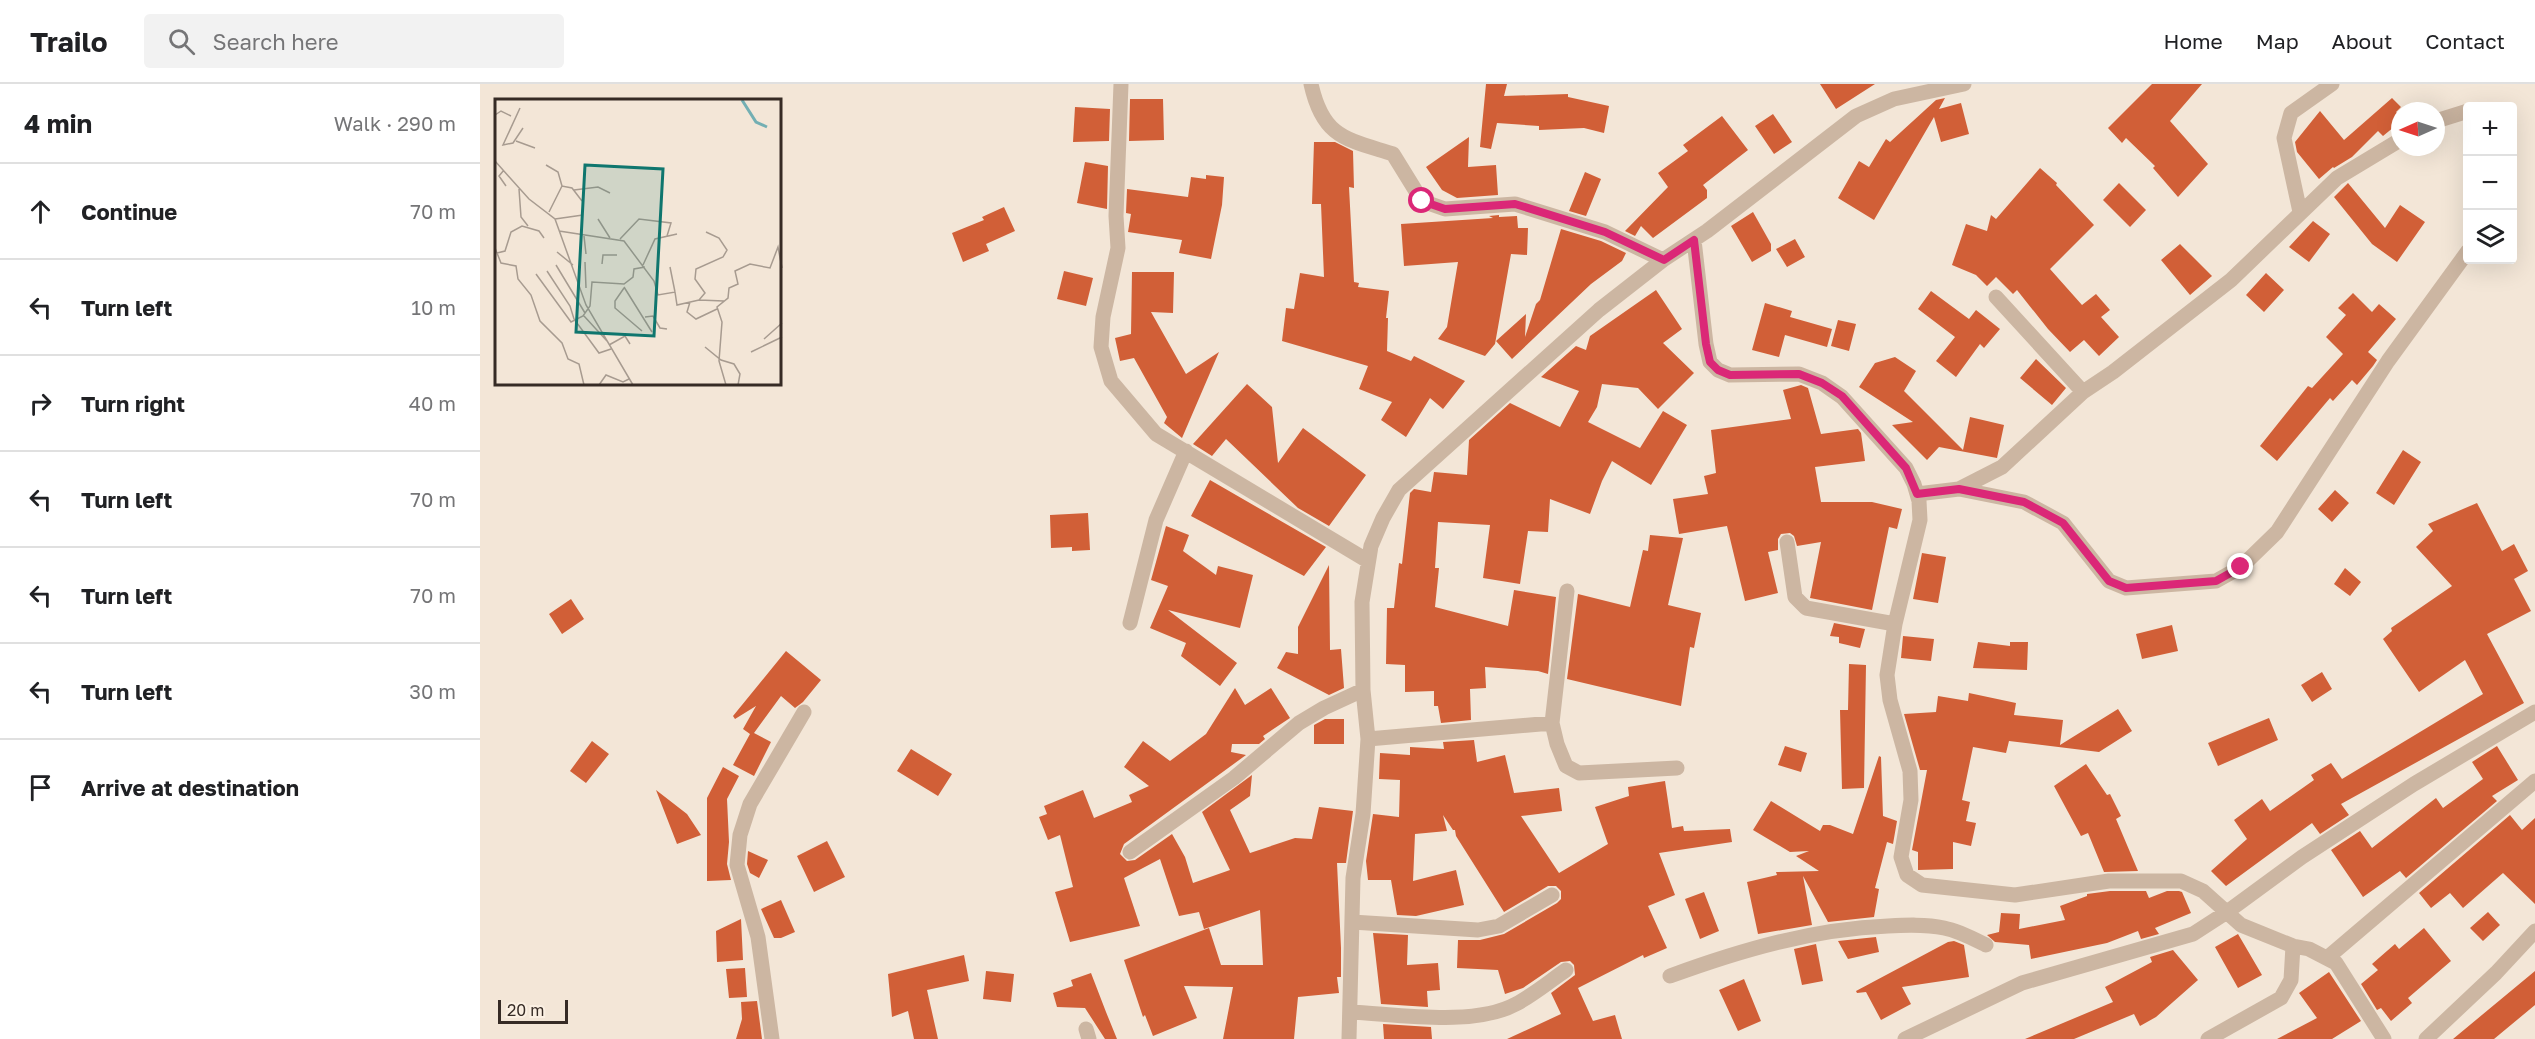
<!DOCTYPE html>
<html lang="en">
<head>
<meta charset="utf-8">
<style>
	body { margin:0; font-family:"Golos Text",sans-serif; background:#f2f2f2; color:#202124 }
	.controls { position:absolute; right:18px; top:18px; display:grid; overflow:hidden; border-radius:6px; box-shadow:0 6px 24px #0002 }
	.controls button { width:54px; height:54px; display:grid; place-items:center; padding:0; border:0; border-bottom:2px solid #e0e0e0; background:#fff; color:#202124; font:30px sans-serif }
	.compass { position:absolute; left:1911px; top:18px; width:54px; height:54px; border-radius:50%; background:#fff; box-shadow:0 6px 24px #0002; rotate:267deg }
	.scale { position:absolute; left:18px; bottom:15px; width:70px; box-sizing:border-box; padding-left:6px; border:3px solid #362b25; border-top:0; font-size:16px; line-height:21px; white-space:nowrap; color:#362b25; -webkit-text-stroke:4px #fbf0e3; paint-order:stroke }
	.stop { position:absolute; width:18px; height:18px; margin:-14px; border:4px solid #db2777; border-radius:50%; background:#fff }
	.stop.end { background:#db2777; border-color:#fff; box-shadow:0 2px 6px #0008 }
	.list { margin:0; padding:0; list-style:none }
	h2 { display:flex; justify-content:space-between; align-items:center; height:78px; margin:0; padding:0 24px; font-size:26px }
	h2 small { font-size:20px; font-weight:400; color:#757577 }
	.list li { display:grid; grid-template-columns:39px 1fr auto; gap:18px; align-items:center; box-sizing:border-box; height:96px; padding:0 24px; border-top:2px solid #e0e0e0 }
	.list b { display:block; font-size:22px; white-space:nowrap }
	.list em { font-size:20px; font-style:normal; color:#757577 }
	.icon { flex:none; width:33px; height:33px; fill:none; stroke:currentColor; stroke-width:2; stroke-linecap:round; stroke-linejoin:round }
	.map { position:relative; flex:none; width:2055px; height:955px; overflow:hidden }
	header { display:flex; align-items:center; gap:36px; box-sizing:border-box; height:84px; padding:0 30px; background:#fff; border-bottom:2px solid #e0e0e0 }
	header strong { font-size:28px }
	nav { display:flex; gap:33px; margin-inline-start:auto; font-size:21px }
	.search { width:420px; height:54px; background:#f2f2f2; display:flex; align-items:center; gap:15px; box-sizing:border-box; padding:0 21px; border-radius:6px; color:#757577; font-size:22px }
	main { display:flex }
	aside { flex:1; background:#fff }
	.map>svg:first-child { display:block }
</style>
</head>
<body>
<header>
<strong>Trailo</strong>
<div class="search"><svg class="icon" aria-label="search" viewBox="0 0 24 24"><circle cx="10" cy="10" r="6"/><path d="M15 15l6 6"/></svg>Search here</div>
<nav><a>Home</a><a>Map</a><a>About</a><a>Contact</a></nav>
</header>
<main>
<aside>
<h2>4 min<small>Walk · 290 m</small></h2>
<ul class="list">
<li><svg class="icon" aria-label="ahead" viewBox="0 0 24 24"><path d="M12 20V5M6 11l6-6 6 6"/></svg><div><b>Continue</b></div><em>70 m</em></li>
<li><svg class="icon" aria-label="left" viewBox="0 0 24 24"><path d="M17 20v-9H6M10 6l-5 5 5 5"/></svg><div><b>Turn left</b></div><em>10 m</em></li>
<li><svg class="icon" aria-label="right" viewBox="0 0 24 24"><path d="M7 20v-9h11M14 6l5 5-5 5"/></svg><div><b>Turn right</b></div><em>40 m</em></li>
<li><svg class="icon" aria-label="left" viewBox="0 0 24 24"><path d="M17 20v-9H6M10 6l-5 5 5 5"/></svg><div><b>Turn left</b></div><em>70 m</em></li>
<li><svg class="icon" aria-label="left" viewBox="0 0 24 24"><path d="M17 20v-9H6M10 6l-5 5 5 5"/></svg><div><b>Turn left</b></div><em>70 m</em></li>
<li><svg class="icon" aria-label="left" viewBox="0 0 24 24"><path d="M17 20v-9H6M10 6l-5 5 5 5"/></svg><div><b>Turn left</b></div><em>30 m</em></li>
<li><svg class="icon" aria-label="arrive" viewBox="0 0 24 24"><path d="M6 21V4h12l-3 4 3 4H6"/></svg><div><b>Arrive at destination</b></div></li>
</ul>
</aside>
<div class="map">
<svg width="2055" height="955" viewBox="0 0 2055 955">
	<rect width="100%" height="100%" fill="#f3e6d7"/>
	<!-- building -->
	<path fill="#d15f37" d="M1006,0H1027L1024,12L1088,10V13L1129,22L1124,49L1104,44L1059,46V42L1017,39L1011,65L1000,63Z
		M1340,0H1395L1356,25Z
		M1672,0H1722L1690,37L1728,80L1698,113L1673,84L1675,82L1646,54L1642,59L1628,44Z
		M1465,14L1459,25L1481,19L1489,50L1461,58L1454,33L1394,136L1358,114L1379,77L1389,83L1406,55L1410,58L1456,16Z
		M1912,14L1921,23L1916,28L1920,32V38L1903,52L1898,47L1872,73L1854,84L1853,83L1839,95L1817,68L1815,58L1840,27L1864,56Z
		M650,15H683L684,56L649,57Z
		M595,23L630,25L629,57L593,58Z
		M1293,30L1312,58L1294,70L1275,42Z
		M1242,32L1268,66L1223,101L1227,106V114L1173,154L1161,142L1155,152L1145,147L1188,103L1178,89L1208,67L1203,61Z
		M989,53L988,83L1016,81L1018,111L977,114L962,106L946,83Z
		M834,58H855L873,67L874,104L869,103L874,198L879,199L878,203L909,207L906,234H908L907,267L931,277L934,272L985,297L963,325L950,314L926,353L901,336L912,318L879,305L888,282L802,257L806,224L814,225L820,189L844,193L841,120H832Z
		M605,78L628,82L627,125L597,119Z
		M1560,84L1577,99L1576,101L1614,141L1570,185L1602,221L1616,210L1630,226L1621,233L1639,253L1619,272L1604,256L1590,268L1568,245L1537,206L1533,210L1516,193L1507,202L1496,191L1472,181L1486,140L1507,147L1511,131L1516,135Z
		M1105,88L1121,95L1106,132L1089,127Z
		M726,91L744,93L742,121L731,175L699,169L702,156L648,148L651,130L646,129L647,105L708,113L711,93L726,95Z
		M1639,99L1666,126L1650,143L1623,116Z
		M1868,99L1905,144L1920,121L1945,138L1917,178L1892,160L1854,113Z
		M524,123L535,147L506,160L509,167L483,178L472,149L504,136L502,133Z
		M1273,128L1291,160V167L1272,178L1251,142Z
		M1019,131V133L1037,132L1038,144H1048L1047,171L1031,170L1015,260L1005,272L958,255L967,243L978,178L924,182L921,140L1013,134L1009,132Z
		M1833,137L1850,150L1829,178L1809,163Z
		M1081,145L1121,157L1146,169L1142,177L1111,200L1032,275L1016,257L1046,230L1045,253L1056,220L1060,216Z
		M1315,155L1325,173L1307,183L1296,165Z
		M1700,160L1732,192L1710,211L1681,176Z
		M584,187L613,194L606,222L577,215Z
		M652,188H694L693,229L671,228L706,290L739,268L702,354L684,339L687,333L654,274L640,277L635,254L651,250Z
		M1786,189L1804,206L1784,228L1766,211Z
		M1176,206L1202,245L1183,259L1214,289L1178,325L1158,304L1122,300L1117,323L1108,338L1160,364L1183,327L1207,341L1171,401L1132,377L1122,397L1110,430L1070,415L1068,448L1048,447L1040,500L1003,494L1010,441L958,438L955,484H959L955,523L1028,542L1034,506L1076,513L1068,590L1058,587L1005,583L1006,604L990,605L991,636L961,639L958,622H954V607L925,608V581L906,580L907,524H914L919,479L922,480L930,409L934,405L951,408L954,388L987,391L989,356L1030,319L1080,343L1099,307L1061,293L1096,262L1106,266L1110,252Z
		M1451,207L1489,235L1496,226L1520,245L1504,264L1500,260L1476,293L1456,277L1475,253L1438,225Z
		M1873,209L1892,228L1899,220L1916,235L1888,268L1897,276L1893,282L1877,301L1872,296L1853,317L1850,314L1797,377L1780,362L1828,302L1832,304L1863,270L1846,253L1866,231L1858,224Z
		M1285,219L1312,227L1310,233L1352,245L1347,263L1305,251L1299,273L1272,266Z
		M1358,236L1376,240L1369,267L1351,262Z
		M1415,273L1436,287L1424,307L1483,366L1490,333L1524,341L1517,374L1459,363L1447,376L1412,341L1433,338L1379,303L1395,279Z
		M1556,275L1586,304L1572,321L1540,294Z
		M767,300L792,323L798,379L823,344L886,391L849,442L818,424L746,355L732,372L713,360Z
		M1321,301L1328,304L1341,350L1378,345L1381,349L1385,377L1335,383L1341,418H1392L1422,425L1417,445L1409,443L1392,526L1330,514L1341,458L1317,462L1314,452L1310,449L1301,450L1298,455V466L1288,468L1298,509L1265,517L1247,442L1199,450L1193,415L1228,410L1224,392L1236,389L1231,346L1311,335L1303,306Z
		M1923,366L1941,378L1914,421L1896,409Z
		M730,396L846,463L824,492L711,432Z
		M1855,406L1869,419L1852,438L1838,425Z
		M1997,419L2022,467L2034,460L2048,487L2034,495L2051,527L2007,550L2044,619L1861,720L1869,731L1840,750L1832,739L1746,802L1731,787L1767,755L1754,736L1782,715L1790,727L1834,696L1831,691L1851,679L1862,695L2003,610L1985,576L1939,608L1903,555L1912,547L1911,544L1972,502L1936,463L1953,447L1948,440Z
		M608,429L610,466L592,467V463L571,464L570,431Z
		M686,442L709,451L703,467L736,491L738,482L773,491L760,544L688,526L757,579L740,602L701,572L706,559L670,544L688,502L671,496Z
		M1170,451L1203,454L1188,521L1221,529L1214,564L1210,563L1201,622L1087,595L1098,510L1150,523L1163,466L1168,467Z
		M1442,469L1466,473L1458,519L1433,515Z
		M849,481L850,566L861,565L864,604L849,611L797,584L806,568L818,570V543Z
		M1865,484L1881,498L1870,512L1854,500Z
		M91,515L104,535L82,550L69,530Z
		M1354,539L1385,545L1380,564L1359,559V553L1350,552Z
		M1692,541L1698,567L1662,575L1656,550Z
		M1423,552L1454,555L1451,577L1421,574Z
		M1498,558L1530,562V558H1548L1547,586L1493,584Z
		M306,567L341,596L323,618L315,624L301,612L274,649L291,658L274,692L253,681L270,650L263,645L276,622L255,635L253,632Z
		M1369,580L1386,581L1384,704L1362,705L1360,626H1368Z
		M1842,588L1852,605L1832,618L1821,601Z
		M755,604L765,621L791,604L810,634L783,652L785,655L779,660H752L751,668L766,671L644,760L640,770L647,777L655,776L692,750L705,773L713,799L750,786L722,728L772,691L770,712L750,726L770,769L815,754L832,755L839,723L873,727L866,779H857L861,864V893H857L859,909L818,913L814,955H743L753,903L704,902L717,934L673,952L665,931L663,933L644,876L729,844L741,881H783L780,826L724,845L719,828L699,832L680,775L644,794L660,842L590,858L575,808L593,803L580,751L568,756L559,733L567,730L564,722L603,706L614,734L652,718L649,711L669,702L644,683L663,657L690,677L726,650Z
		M1489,609L1536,619L1534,631L1583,636L1580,661L1638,625L1652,647L1619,668L1529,657L1526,669L1493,663L1482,716L1490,718L1486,737L1496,739L1491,762L1473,758V785L1438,786V768L1432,766L1447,686H1440L1424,630L1456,628L1458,612L1488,617Z
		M1789,634L1798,656L1738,682L1728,659Z
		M845,635H864V660H834V641Z
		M994,656L997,678L1025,671L1034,709L1079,704L1082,727L1041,732L1079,789L1128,760L1115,723L1149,712L1148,703L1185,697L1192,744L1203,742L1204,747L1250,745L1252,758L1179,769L1195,811L1168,822L1187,864L1164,874L1163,871L1098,904L1113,937L1135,931L1142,955H1027L1081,930L1071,909L1095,891L1094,881L1090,877L1081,878L1043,904L1025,910L1018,886L977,884L978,856H1000L1024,850L1077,819L1081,815V807L1076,802H1068L1024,828L976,752L975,746H973L963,731L967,747L935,750L933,797L976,786L984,821L936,832L917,831L911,796H888L886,777L893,730L919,733L920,696L899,695L900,669L930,671V663L964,665L963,658Z
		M112,657L129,670L106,699L90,687Z
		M1305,662L1327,669L1321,688L1298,681Z
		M2017,662L2038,696L2012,712L2017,717L1926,794L1920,787L1883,813L1851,766L1880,747L1892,764L1956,714L1963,724L2003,695L1992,678Z
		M431,665L472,690L458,712L417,687Z
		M1399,672L1401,673L1403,732L1417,737L1413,760L1407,758L1395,804L1399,805L1394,833L1348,838L1323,792L1332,841L1278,850L1267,798L1297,791L1296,788L1339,787L1316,772L1329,767L1310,768L1273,746L1291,717L1340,747L1343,741H1350L1373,750Z
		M1606,680L1627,711L1630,710L1641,732L1636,735L1658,787L1624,788L1608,749L1601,752L1574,702Z
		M243,683L259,692L247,715L249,758L247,780L251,796L227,797V714Z
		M176,706L207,730L221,751L197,760Z
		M2030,731L2042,746L2055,734V820L2023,789L1983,824L1970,809L1951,824L1939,809Z
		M347,757L365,793L334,808L317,772Z
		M268,767L288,776L279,794L270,789L267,780Z
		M1630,807H1666L1669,814L1687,807H1699L1702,808L1711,829L1675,844L1679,850L1661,855L1658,847L1627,859L1551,875L1549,861L1515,858L1507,851L1519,848L1521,829L1540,830L1539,845L1585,836L1580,822L1607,812V810Z
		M1224,808L1239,847L1220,855L1205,815Z
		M301,816L315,848L301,854H294L281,825Z
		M2008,828L2020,841L2003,857L1990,844Z
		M261,835L263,876L237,878L236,847Z
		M1944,844L1971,877L1928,914L1932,919L1911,937L1901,924L1897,926L1881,900L1898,886L1892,880L1915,860L1919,865Z
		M893,849L928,851L927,881L958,879L960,906L947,907L948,923L901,920Z
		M1758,850L1782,891L1758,904L1735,863Z
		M1396,853L1399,868L1368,875L1358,857Z
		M1474,857L1484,861L1489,893L1422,903L1431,920L1401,936L1386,908L1377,909L1376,907L1468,858Z
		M1336,860L1343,897L1322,901L1314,865Z
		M1693,866L1718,896L1676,933L1660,942L1654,930L1594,955H1545L1633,918L1625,903L1672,878L1670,873Z
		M484,871L489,897L447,906L458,955H434L428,927L412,933L408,890Z
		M265,884L267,913L249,914L246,885Z
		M506,887L534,890L531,918L503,915Z
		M2055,887V921L2014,955H1973Z
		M1849,888L1881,937L1852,955H1797L1837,934L1819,909Z
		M611,889L626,928L637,955H625L605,924L577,923L573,909L593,902L591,896Z
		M1264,895L1281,937L1258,947L1239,906Z
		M277,917L282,955H256L262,935L261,918Z
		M903,940L951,943L952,955H904Z"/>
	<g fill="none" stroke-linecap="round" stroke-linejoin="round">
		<!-- minor -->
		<path stroke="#ccb6a2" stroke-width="15" d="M641,0L636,132L638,164L623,233L621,263L631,297L676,350L888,477
			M831,0C843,54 866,55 913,70L942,117L965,125L1035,120L1125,148L1183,176
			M1956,37L1988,27
			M1820,128L1804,54L1811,29L1852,0
			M1214,156L1226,260L1230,278L1238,286L1250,291L1319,290L1342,299L1362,313L1426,384L1434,400L1439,417L1440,436L1415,540L1407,591L1410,616L1430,687L1431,716L1421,773L1427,791L1442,801L1535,811L1629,797H1701L1723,807L1761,841L1813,862L1829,865L1856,879L1904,955
			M1516,213L1603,308
			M1479,405L1544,418L1583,439L1629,497L1646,504L1736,497L1761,483L1797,448L1908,277L1988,167
			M1437,410L1479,405L1522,383L1603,308L1633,288L1751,196L1857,94L1920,56
			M1307,458L1315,513L1326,524L1415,540
			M1087,507L1072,639L1077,660L1086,682L1099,689L1197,684
			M650,539L676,436L706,367
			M888,655L1072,639
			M650,768L754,694L819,639L844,624L883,606
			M872,838L998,846L1019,842L1072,811
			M1847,874L2055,697
			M1190,892C1261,866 1333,845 1408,842C1426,841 1446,840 1464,844C1479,847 1492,854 1506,861
			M870,928C917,930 994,943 1036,920C1053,911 1070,897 1086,886
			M606,945L609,955
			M292,955L278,853L257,781L260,751L270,720L324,628
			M869,955L873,794L883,730L888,655L883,606L882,518L891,462L903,434L919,406L1119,226L1183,176L1227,147L1376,32L1414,15L1484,0
			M1425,955L1542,899L1713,850L1747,828L1822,773L1934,700L2055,628
			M1728,955L1801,914L1811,896L1813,862
			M1946,955L2016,889L2055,847"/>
	</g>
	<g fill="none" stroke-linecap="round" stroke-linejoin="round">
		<!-- route -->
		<path stroke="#db2777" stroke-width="8" d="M942,117L965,125L1035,120L1125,148L1184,176L1214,156L1226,260L1230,278L1238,286L1250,291L1319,290L1342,299L1362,312L1426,384L1437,410L1479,405L1544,418L1583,439L1629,497L1646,504L1736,497L1761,483"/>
	</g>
	<!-- overview -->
	<g transform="translate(15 15)">
		<rect width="286" height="286" fill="#f3e6d7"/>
		<path fill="none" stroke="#73afb3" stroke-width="3" d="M247,1L261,23L272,28"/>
		<path fill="none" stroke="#a79b90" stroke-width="1.5" d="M25,9L8,46L18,44L28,29M0,16L6,12L16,17M21,42L40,49M0,62L34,100L60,120L91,206L138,286M51,66L63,73L67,87M9,71L4,77L11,87M24,90L26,118L33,127M79,91L103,88L115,94M54,113L67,87L77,89L87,102M60,120L88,116M103,120L115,139M64,132L129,142L159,182L163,196L180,193L182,206L204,201L229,202M89,137L91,155M125,140L144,120L176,124L172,137M0,149L6,164L21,167L23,180L36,196L45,222L67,244L73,260L84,265L89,286M62,153L78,166M2,154L10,152L16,133L27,127L44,132L49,139M90,163L91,189M107,165L108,156H122M61,166L90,214M148,166L160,140L182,135M175,168L180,193M52,172L75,207L79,220L104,254L116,250M41,175L76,223L88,217L95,207L97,183L129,185L138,178L139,170L150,168M129,188L157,233M129,189L120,202V209L147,232M204,201L210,194L200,180L201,170L228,158L232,151L224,139L211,133M195,203L192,213L201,220L222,210M89,217L112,242M150,218L158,217L165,229L172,230M269,240L287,224M114,246L130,237L135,245M210,248L226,261L239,265L245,275L243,286M256,253L287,238M104,286L111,276L128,283L134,280M231,286L224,262L227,223L222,208L233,199L234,189L243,185L240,172L255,165L275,169L283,148L287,169"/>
		<path fill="#0f766e" fill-opacity="0.15" stroke="#0f766e" stroke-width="3" d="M90,66L168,70L159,237L81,233Z"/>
		<rect width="286" height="286" fill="none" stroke="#362b25" stroke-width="3"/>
	</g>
</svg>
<div class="controls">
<button>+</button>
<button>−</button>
<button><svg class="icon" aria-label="layers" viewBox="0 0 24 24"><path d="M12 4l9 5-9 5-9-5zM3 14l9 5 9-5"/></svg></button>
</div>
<svg class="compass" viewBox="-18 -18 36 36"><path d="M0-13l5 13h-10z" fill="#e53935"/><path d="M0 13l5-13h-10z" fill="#757577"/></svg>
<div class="scale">20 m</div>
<div class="stop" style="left:942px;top:117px"></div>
<div class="stop end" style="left:1761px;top:483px"></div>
</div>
</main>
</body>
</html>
